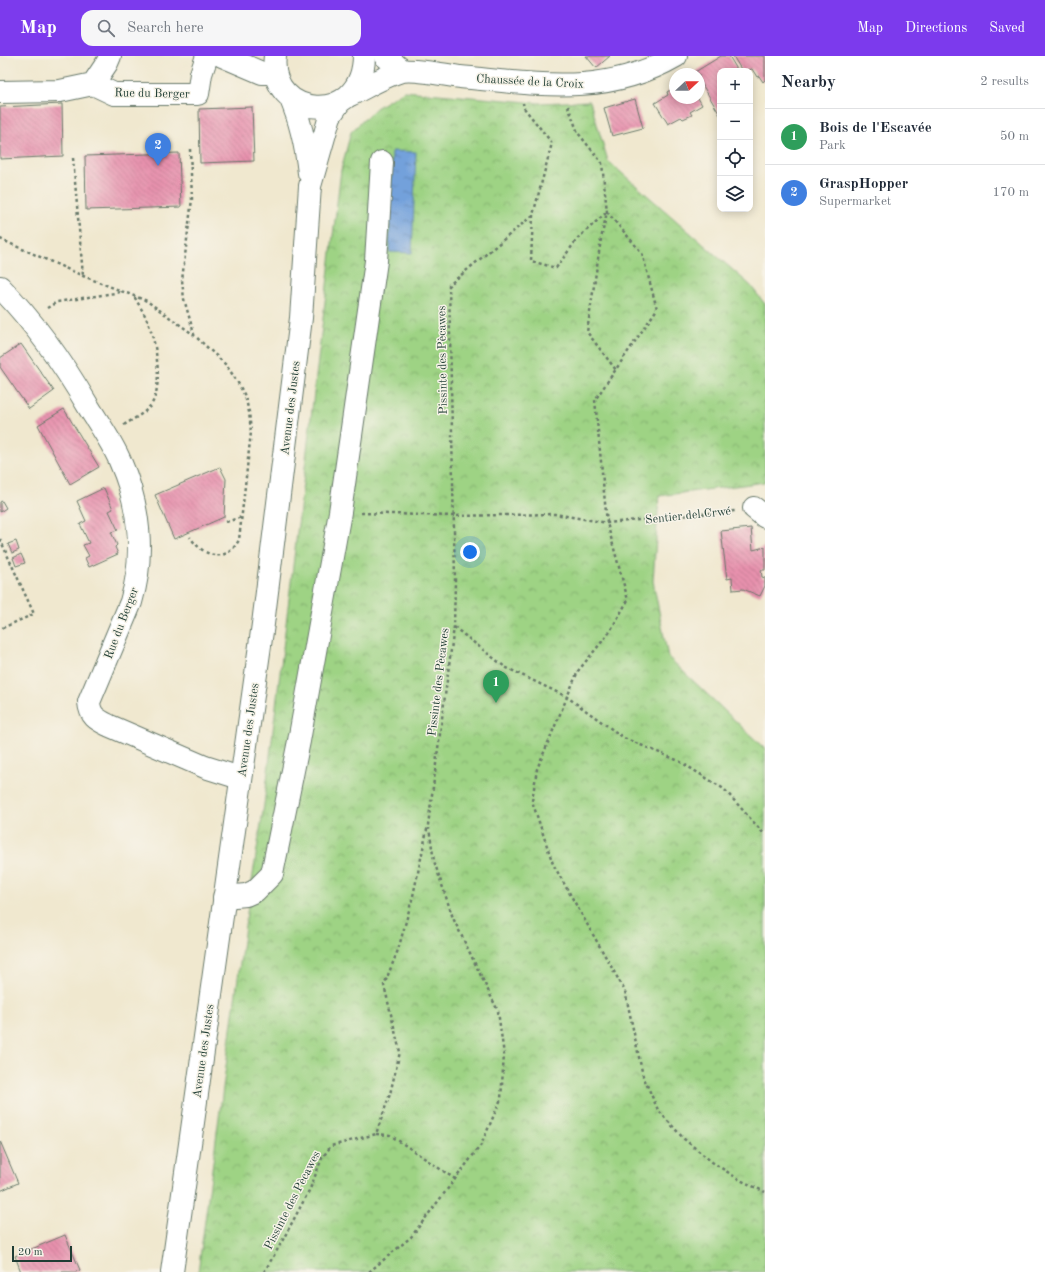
<!DOCTYPE html>
<html lang="en">
<head>
<meta charset="utf-8">
<style>
	body { margin:0; font-family:"Old Standard TT",serif; background:#f6f6f7; color:#1f2937 }
	.controls { position:absolute; right:12px; top:12px; display:grid; overflow:hidden; border-radius:8px; box-shadow:0 2px 10px #0003 }
	.controls button { width:36px; height:36px; display:grid; place-items:center; padding:0; border:0; border-bottom:1px solid #e0e1e3; background:#fff; color:#1f2937; font:20px sans-serif }
	.compass { position:absolute; left:669px; top:12px; width:36px; height:36px; border-radius:50%; background:#fff; box-shadow:0 2px 10px #0003; rotate:68deg }
	.scale { position:absolute; left:12px; bottom:10px; width:60px; box-sizing:border-box; padding-left:4px; border:2px solid #1f3d34; border-top:0; font-size:11px; line-height:14px; white-space:nowrap; color:#1f3d34; -webkit-text-stroke:3px #f7f3e8; paint-order:stroke }
	.you { position:absolute; left:470px; top:496px; width:14px; height:14px; margin:-10px; border:3px solid #fff; border-radius:50%; background:#1a73e8; box-shadow:0 0 0 6px #1a73e833 }
	.badge { display:grid; place-items:center; width:26px; height:26px; border-radius:50%; background:#7c3aed; color:#fff; font-size:13px; font-weight:700 }
	.pin { position:absolute; translate:-50% -33px; filter:drop-shadow(0 1px 2px #0008) }
	.pin::after { content:''; position:absolute; top:21px; width:14px; height:12px; background:inherit; clip-path:polygon(0 0,100% 0,50% 100%) }
	.list { margin:0; padding:0; list-style:none }
	h2 { display:flex; justify-content:space-between; align-items:center; height:52px; margin:0; padding:0 16px; font-size:17px }
	h2 small { font-size:13px; font-weight:400; color:#747a83 }
	.list li { display:grid; grid-template-columns:26px 1fr auto; gap:12px; align-items:center; box-sizing:border-box; height:56px; padding:0 16px; border-top:1px solid #e0e1e3 }
	.list b { display:block; font-size:15px; white-space:nowrap }
	.list p { margin:0; font-size:13px; white-space:nowrap; color:#747a83 }
	.list em { font-size:13px; font-style:normal; color:#747a83 }
	.icon { flex:none; width:22px; height:22px; fill:none; stroke:currentColor; stroke-width:2; stroke-linecap:round; stroke-linejoin:round }
	.map { position:relative; flex:none; width:765px; height:1216px; overflow:hidden }
	header { display:flex; align-items:center; gap:24px; box-sizing:border-box; height:56px; padding:0 20px; background:#7c3aed; color:#fff }
	header strong { font-size:19px }
	nav { display:flex; gap:22px; margin-inline-start:auto; font-size:14px }
	.search { width:280px; height:36px; background:#f6f6f7; display:flex; align-items:center; gap:10px; box-sizing:border-box; padding:0 14px; border-radius:12px; color:#747a83; font-size:15px }
	main { display:flex }
	aside { flex:1; background:#fff }
	.map>svg:first-child { display:block }
</style>
</head>
<body>
<header>
<strong>Map</strong>
<div class="search"><svg class="icon" aria-label="search" viewBox="0 0 24 24"><circle cx="10" cy="10" r="6"/><path d="M15 15l6 6"/></svg>Search here</div>
<nav><a>Map</a><a>Directions</a><a>Saved</a></nav>
</header>
<main>
<div class="map">
<svg width="765" height="1216" viewBox="0 0 765 1216">
	<defs>
		<pattern id="park-crowns" width="20" height="18" patternUnits="userSpaceOnUse"><rect width="20" height="18" fill="#9ed384"/><path d="M2 6a3 3 0 1 1 6 0M12 15a3 3 0 1 1 6 0" fill="none" stroke="#80ac6d"/></pattern>
		<pattern id="water-ripples" width="26" height="14" patternUnits="userSpaceOnUse"><rect width="26" height="14" fill="#73a1db"/><path d="M2 4q2-2 4 0t4 0M15 11q2-2 4 0t4 0" fill="none" stroke="#5e84b2"/></pattern>
		<pattern id="building-back-hatch" width="6" height="6" patternUnits="userSpaceOnUse"><rect width="6" height="6" fill="#e791ad"/><path d="M-1 5l2 2M0 0l6 6M5-1l2 2" fill="none" stroke="#bb788e"/></pattern>
	</defs>
	<rect width="100%" height="100%" fill="#f7f3e8"/>
	<filter id="ink" filterUnits="userSpaceOnUse"><feTurbulence type="fractalNoise" baseFrequency=".025" numOctaves="2"/><feDisplacementMap in="SourceGraphic" scale="8" xChannelSelector="R" yChannelSelector="G"/><feConvolveMatrix kernelMatrix="1 2 1 2 8 2 1 2 1" color-interpolation-filters="sRGB"/></filter>
	<filter id="wash" filterUnits="userSpaceOnUse"><feTurbulence type="fractalNoise" baseFrequency=".012" numOctaves="4" result="noise"/><feDisplacementMap in="SourceGraphic" scale="16" xChannelSelector="R" yChannelSelector="G"/><feGaussianBlur stdDeviation="0.9" result="paint"/><feColorMatrix in="noise" values="0 0 0 0 0 0 0 0 0 0 0 0 0 0 0 0 0 1.4 0 .05"/><feComposite in="paint" operator="in"/></filter>
	<g filter="url(#wash)">
		<rect width="100%" height="100%" fill="#f0e8cf"/>
		<!-- park -->
		<path fill="url(#park-crowns)" stroke="#5e885c" d="M404,35L539,47L590,45L608,105L750,229L765,248V426L659,440L653,525L668,601L765,693V1216H198L246,863L264,749L341,114L351,76L376,52Z"/>
		<!-- water -->
		<path fill="url(#water-ripples)" stroke="#496f88" d="M392,95L416,96L412,197L389,196Z"/>
		<g id="blocks">
			<!-- building -->
			<path fill="url(#building-back-hatch)" d="M586,0H610L596,12Z
				M721,0H729L738,15H720V59L699,23V18L695,16Z
				M733,0H765V24L763,26L759,20L757,21L752,13L742,15Z
				M675,31V42H698L702,49L690,56L692,59L683,63L681,61L668,68L655,47L668,39L667,36Z
				M635,43L643,72L612,80L604,52Z
				M62,48L63,100L0,103V51Z
				M252,51L254,105L200,107L199,53Z
				M179,97L181,151L86,154L85,100Z
				M21,288L54,335L29,353L0,311V302Z
				M64,353L99,411L70,428L38,369Z
				M220,411L226,423L224,461L174,483L155,439Z
				M104,432L113,453L109,455L118,474L111,476L117,489L115,491L118,498L89,511L85,502L89,500L83,489L89,487L80,468L86,465L77,445Z
				M2,445L6,452L0,456V446Z
				M751,472L753,494L765,491V514H761L762,521L765,522V530L760,540L743,533L733,534L732,522L727,523L721,475Z
				M16,485L19,494L12,497L8,488Z
				M21,498L25,507L16,510L13,502Z
				M0,1085L18,1127L0,1135Z
				M65,1179L80,1214L76,1216H21L15,1200Z"/>
		</g>
	</g>
	<g filter="url(#ink)">
		<use href="#blocks" fill-opacity="0" stroke="#68796a" stroke-width="1"/>
		<g fill="none" stroke-linecap="round" stroke-linejoin="round">
			<!-- minor casing -->
			<g stroke="#68796a" stroke-width="24">
				<path id="minor" d="M222,0L262,17H274
					M385,0L403,15
					M93,28L107,7L110,0
					M0,36L60,35L93,28L114,38H198L201,18L207,0
					M350,39C363,33 390,17 403,15C414,13 447,19 460,21C538,28 605,41 676,0
					M0,231C35,267 63,307 88,350C99,368 112,386 120,405C140,450 145,499 131,546L89,646C90,661 98,664 110,670L205,711L240,722
					M754,452L765,461
					M224,841L246,839L255,835L272,818L299,685L340,456L376,205L382,106"/>
			</g>
			<!-- major casing -->
			<g stroke="#68796a" stroke-width="24">
				<path id="major" d="M275,0C267,63 363,72 364,0
					M290,41C301,66 306,90 309,117
					M172,1216L263,568L301,262L310,130L330,60L339,47"/>
			</g>
			<!-- path -->
			<path stroke="#68796a" stroke-width="2.5" stroke-dasharray="3 3" stroke-linecap="butt" d="M568,50L578,77L602,107L607,156L601,183L587,276L616,314
				M190,93L192,143L182,224L184,243L194,278
				M73,102L83,220
				M607,156L642,197L657,253L595,344L607,467L628,544L609,577L578,615L537,713L532,745L553,808L625,935L643,1020L658,1054L684,1083L712,1106L740,1124L765,1136
				M533,159L531,205L556,212L578,182L607,156
				M0,183L83,220L147,245L194,279L226,309L237,325L245,340L249,356L251,376L239,484C225,509 203,500 190,481
				M47,252L57,246L121,236
				M124,369C133,363 144,358 151,349C164,330 156,284 147,264C144,256 138,248 134,240
				M361,457L453,460L555,458L607,467L735,455
				M226,466L242,461
				M0,483L34,558L0,573
				M454,571L505,611L567,641L624,682L679,705L724,733L765,779
				M376,1078L390,1079L455,1123
				M264,1216L279,1191L310,1133L322,1102L331,1090L376,1078L390,1038L400,996L384,929L398,894L413,840L428,769L454,571L455,524L449,229L533,159L552,87L524,52L523,47
				M369,1216L411,1181L481,1089L501,1043L504,999L498,955L453,862L434,805L429,772"/>
			<!-- minor -->
			<use href="#minor" stroke="#fff" stroke-width="22"/>
			<!-- major -->
			<use href="#major" stroke="#fff" stroke-width="22"/>
		</g>
	</g>
	<g text-anchor="middle" stroke-width="3" stroke-linejoin="round" paint-order="stroke">
		<!-- street labels -->
		<g font-size="12" fill="#1f3d34" stroke="#f7f3e8">
			<text transform="translate(530 25) rotate(3)" y="4">Chaussée de la Croix</text>
			<text transform="translate(152 37) rotate(1)" y="4">Rue du Berger</text>
			<text transform="translate(442 304) rotate(-91)" y="4">Pissinte des Pècawes</text>
			<text transform="translate(290 352) rotate(-83)" y="4">Avenue des Justes</text>
			<text transform="translate(688 459) rotate(-6)" y="4">Sentier del Crwé</text>
			<text transform="translate(121 567) rotate(-69)" y="4">Rue du Berger</text>
			<text transform="translate(438 626) rotate(-83)" y="4">Pissinte des Pècawes</text>
			<text transform="translate(248 674) rotate(-82)" y="4">Avenue des Justes</text>
			<text transform="translate(203 995) rotate(-82)" y="4">Avenue des Justes</text>
			<text transform="translate(292 1144) rotate(-63)" y="4">Pissinte des Pècawes</text>
		</g>
	</g>
</svg>
<div class="controls">
<button>+</button>
<button>−</button>
<button><svg class="icon" aria-label="locate" viewBox="0 0 24 24"><circle cx="12" cy="12" r="6"/><path d="M12 2v4M12 18v4M2 12h4M18 12h4"/></svg></button>
<button><svg class="icon" aria-label="layers" viewBox="0 0 24 24"><path d="M12 4l9 5-9 5-9-5zM3 14l9 5 9-5"/></svg></button>
</div>
<svg class="compass" viewBox="-18 -18 36 36"><path d="M0-13l5 13h-10z" fill="#e53935"/><path d="M0 13l5-13h-10z" fill="#747a83"/></svg>
<div class="scale">20 m</div>
<div class="you"></div>
<div class="pin badge" style="left:496px;top:647px;background:#2e9e5b">1</div>
<div class="pin badge" style="left:158px;top:110px;background:#3f7fe0">2</div>
</div>
<aside>
<h2>Nearby<small>2 results</small></h2>
<ul class="list">
<li><span class="badge" style="background:#2e9e5b">1</span><div><b>Bois de l'Escavée</b><p>Park</p></div><em>50 m</em></li>
<li><span class="badge" style="background:#3f7fe0">2</span><div><b>GraspHopper</b><p>Supermarket</p></div><em>170 m</em></li>
</ul>
</aside>
</main>
</body>
</html>
